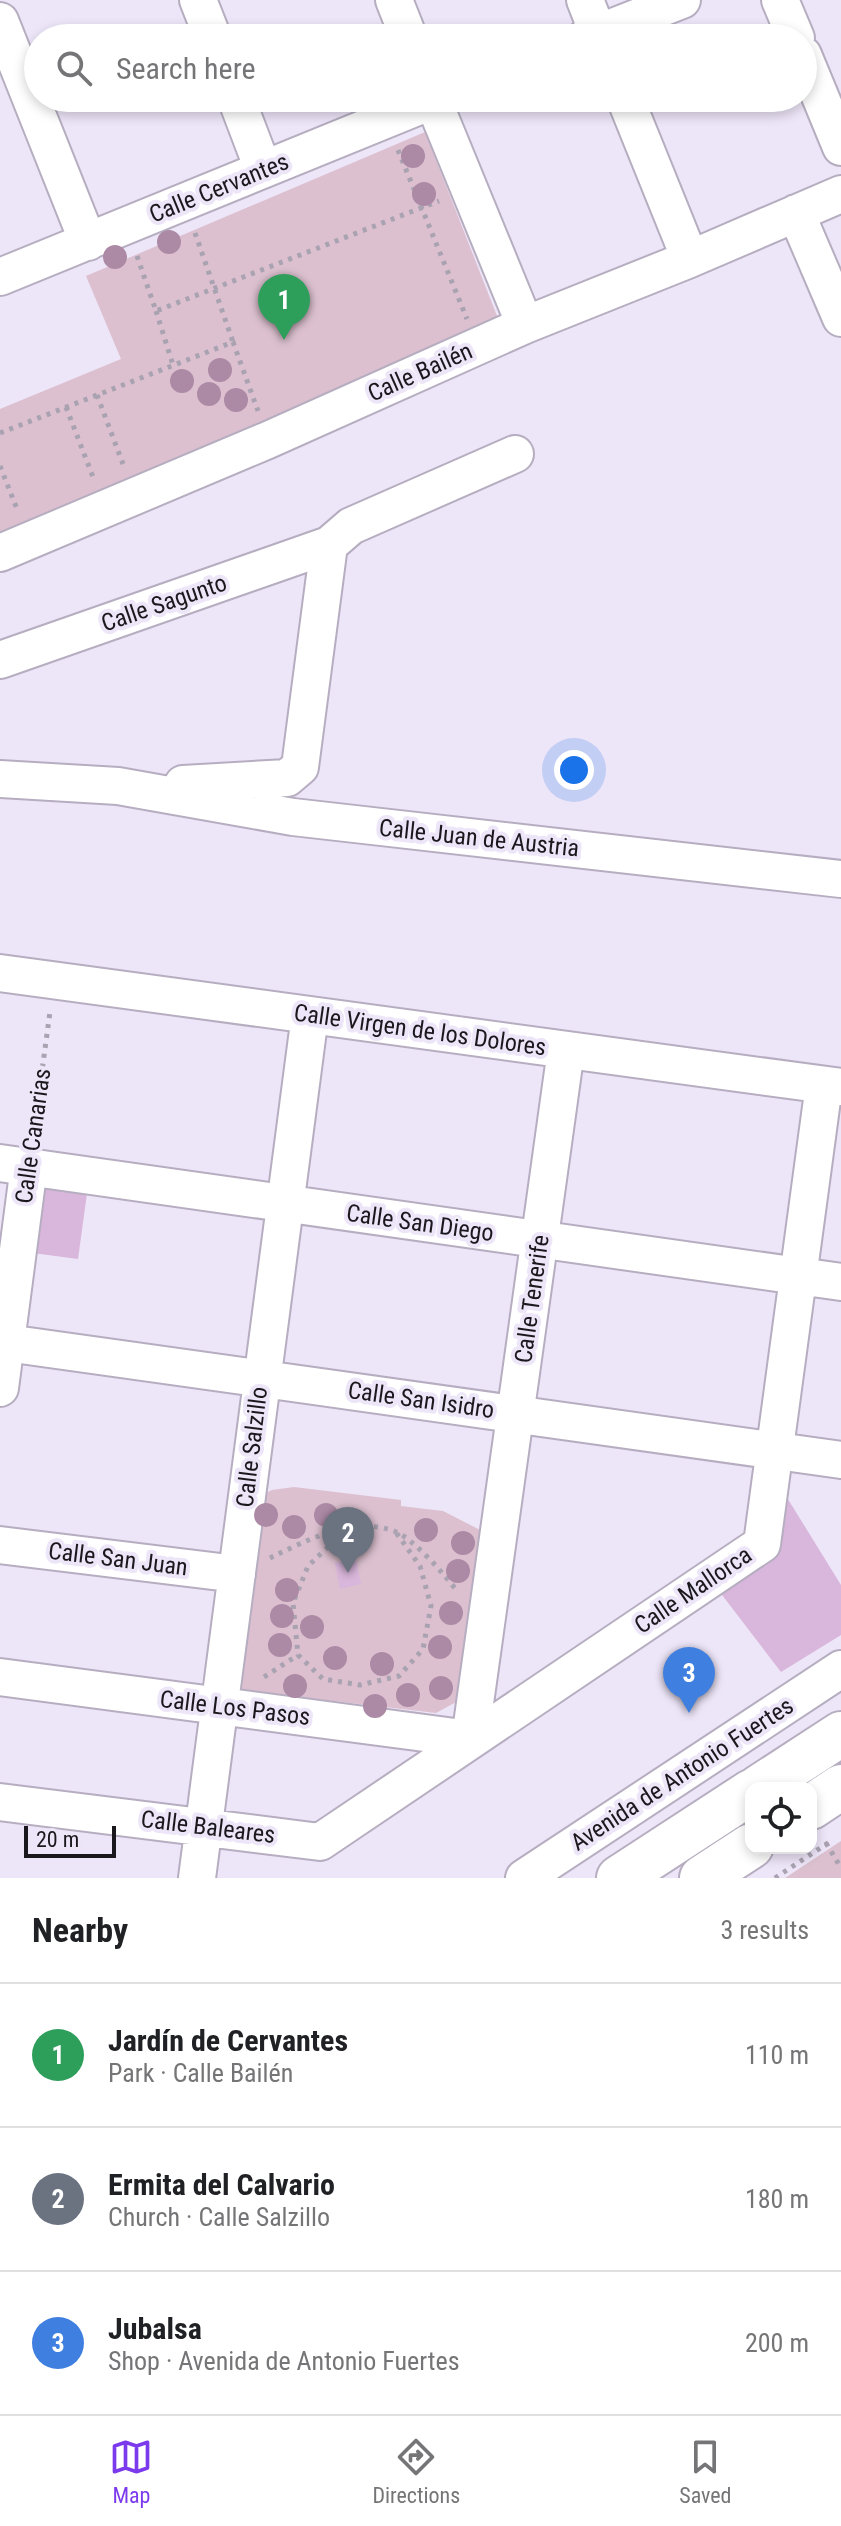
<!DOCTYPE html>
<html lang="en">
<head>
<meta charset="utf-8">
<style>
	body { margin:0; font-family:"Roboto Condensed",sans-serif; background:#f2f2f2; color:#202124 }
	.controls { position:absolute; right:24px; bottom:24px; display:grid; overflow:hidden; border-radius:16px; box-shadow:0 4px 12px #0003 }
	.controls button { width:72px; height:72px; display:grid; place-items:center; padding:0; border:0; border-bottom:2px solid #e0e0e0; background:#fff; color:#202124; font:40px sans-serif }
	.scale { position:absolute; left:24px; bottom:20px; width:92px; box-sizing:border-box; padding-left:8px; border:4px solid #1a171d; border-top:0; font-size:22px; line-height:28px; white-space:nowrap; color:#1a171d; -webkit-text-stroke:6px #ede5f8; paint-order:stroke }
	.you { position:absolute; left:574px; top:770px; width:28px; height:28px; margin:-20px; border:6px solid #fff; border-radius:50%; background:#1a73e8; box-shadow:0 0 0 12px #1a73e833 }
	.badge { display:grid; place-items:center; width:52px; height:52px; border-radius:50%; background:#7c3aed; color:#fff; font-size:26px; font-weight:700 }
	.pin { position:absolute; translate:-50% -66px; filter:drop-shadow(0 2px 4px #0008) }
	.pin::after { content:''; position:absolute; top:42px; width:28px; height:24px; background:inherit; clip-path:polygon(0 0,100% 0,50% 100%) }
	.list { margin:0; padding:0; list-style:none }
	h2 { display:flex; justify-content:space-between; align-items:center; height:104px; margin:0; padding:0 32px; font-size:34px }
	h2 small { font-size:26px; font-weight:400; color:#757577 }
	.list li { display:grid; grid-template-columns:52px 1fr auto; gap:24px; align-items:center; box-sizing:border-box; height:144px; padding:0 32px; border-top:2px solid #e0e0e0 }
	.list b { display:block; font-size:30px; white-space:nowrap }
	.list p { margin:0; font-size:26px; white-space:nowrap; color:#757577 }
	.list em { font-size:26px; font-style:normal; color:#757577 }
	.icon { flex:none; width:44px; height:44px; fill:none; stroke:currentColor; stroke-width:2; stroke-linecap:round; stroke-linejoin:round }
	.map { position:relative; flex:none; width:841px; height:1878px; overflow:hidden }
	.search { position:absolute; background:#fff; box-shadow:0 4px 12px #0003; left:24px; right:24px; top:24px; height:88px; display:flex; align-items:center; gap:20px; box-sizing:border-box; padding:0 28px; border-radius:44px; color:#757577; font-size:30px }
	.sheet { height:536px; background:#fff }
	nav { display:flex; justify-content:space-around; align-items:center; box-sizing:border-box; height:112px; border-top:2px solid #e0e0e0; background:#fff; font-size:22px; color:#757577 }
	nav a { display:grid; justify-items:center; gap:4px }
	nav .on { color:#7c3aed }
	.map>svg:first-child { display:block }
</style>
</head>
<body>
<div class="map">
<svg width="841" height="1878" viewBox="0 0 841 1878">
	<rect width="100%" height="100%" fill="#ede5f8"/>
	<!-- green -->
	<path fill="#dcc0cf" d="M425,132L499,321L0,539V409L121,359L86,276Z
		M294,1487L401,1500V1506L443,1511L486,1533L458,1701L436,1713L239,1690L262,1495L272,1490Z
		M841,1841V1878H785Z"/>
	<!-- building -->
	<path fill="#d9b6db" d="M53,1181L88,1186L78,1259L33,1253L40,1192Z
		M786,1496L841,1585V1635L781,1672L719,1591Z
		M356,1559L361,1584L340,1589L335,1563Z"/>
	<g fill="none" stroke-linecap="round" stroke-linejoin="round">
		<!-- minor casing -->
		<g stroke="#b6aec0" stroke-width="40">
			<path id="minor" d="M198,0L213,38
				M394,0L409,38
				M585,0L600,38
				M780,0L796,38
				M0,21L88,242
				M585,38L682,0
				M803,55L841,147
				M236,98L263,169
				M432,98L525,325
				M625,98L690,259
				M796,213L841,318
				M0,277L439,98
				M0,553L268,440L525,325L690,259L841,194
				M0,660L329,545L351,526L515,454
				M0,779L118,786L293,817L841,879
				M183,784L287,778L300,767L329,545
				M0,973L841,1087
				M0,1163L841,1282
				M0,1342L841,1460
				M0,1388L29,1166
				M0,1545L237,1574
				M0,1677L470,1739L566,1050
				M0,1802L320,1842L762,1544L824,1085
				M197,1878L310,1015
				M524,1878L841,1669"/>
		</g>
		<!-- major casing -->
		<g stroke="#b6aec0" stroke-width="48">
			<path id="major" d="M758,1788L841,1734
				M811,1807L841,1787
				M619,1878L751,1792
				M702,1878L751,1846"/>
		</g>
		<!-- path -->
		<path stroke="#a9a2b1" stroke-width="5" stroke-dasharray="4 6" stroke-linecap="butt" d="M398,150L467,319
			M195,233L233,342
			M137,256L156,311L439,201
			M156,311L173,365
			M97,395L123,464
			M66,407L93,477
			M0,433L233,342L258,411
			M0,466L17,509
			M33,1137L50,1012
			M350,1526L308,1566L293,1603L298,1655L323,1679L360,1685L399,1676L423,1649L431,1606L420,1566L395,1531
			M270,1558C307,1540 353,1516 394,1531C414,1539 444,1574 457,1591
			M264,1677L298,1655
			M826,1843L841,1868
			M775,1878L831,1841"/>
		<!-- minor -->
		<use href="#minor" stroke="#fff" stroke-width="36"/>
		<!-- major -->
		<use href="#major" stroke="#fff" stroke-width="44"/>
	</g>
	<!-- trees -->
	<g fill="#ac89a5">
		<circle cx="413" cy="156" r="12"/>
		<circle cx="424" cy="194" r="12"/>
		<circle cx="169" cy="242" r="12"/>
		<circle cx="115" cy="257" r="12"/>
		<circle cx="220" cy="370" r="12"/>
		<circle cx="182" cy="381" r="12"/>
		<circle cx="209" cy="394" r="12"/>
		<circle cx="236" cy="400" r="12"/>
		<circle cx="266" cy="1515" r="12"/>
		<circle cx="326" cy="1515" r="12"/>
		<circle cx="294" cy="1527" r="12"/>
		<circle cx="426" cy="1530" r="12"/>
		<circle cx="463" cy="1543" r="12"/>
		<circle cx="458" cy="1571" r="12"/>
		<circle cx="287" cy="1590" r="12"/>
		<circle cx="451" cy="1613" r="12"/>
		<circle cx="282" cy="1616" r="12"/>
		<circle cx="312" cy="1627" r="12"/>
		<circle cx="280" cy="1645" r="12"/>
		<circle cx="440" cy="1647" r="12"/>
		<circle cx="335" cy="1658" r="12"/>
		<circle cx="382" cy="1664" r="12"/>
		<circle cx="295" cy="1686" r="12"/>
		<circle cx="441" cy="1688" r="12"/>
		<circle cx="408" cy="1695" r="12"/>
		<circle cx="375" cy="1706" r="12"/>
	</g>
	<g text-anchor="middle" stroke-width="8" stroke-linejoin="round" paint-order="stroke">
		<!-- street labels -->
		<g font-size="24" fill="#1a171d" stroke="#ede5f8">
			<text transform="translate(219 188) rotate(-22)" y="8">Calle Cervantes</text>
			<text transform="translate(420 372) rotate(-24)" y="8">Calle Bailén</text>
			<text transform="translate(164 603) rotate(-19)" y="8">Calle Sagunto</text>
			<text transform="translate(479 838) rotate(6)" y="8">Calle Juan de Austria</text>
			<text transform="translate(420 1030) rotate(8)" y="8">Calle Virgen de los Dolores</text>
			<text transform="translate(33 1136) rotate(-82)" y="8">Calle Canarias</text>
			<text transform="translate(420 1223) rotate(8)" y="8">Calle San Diego</text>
			<text transform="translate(532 1299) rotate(-82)" y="8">Calle Tenerife</text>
			<text transform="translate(421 1400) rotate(8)" y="8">Calle San Isidro</text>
			<text transform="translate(252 1447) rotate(-83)" y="8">Calle Salzillo</text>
			<text transform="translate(118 1559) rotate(7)" y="8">Calle San Juan</text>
			<text transform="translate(693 1590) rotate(-34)" y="8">Calle Mallorca</text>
			<text transform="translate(235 1708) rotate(7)" y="8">Calle Los Pasos</text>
			<text transform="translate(682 1774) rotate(-33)" y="8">Avenida de Antonio Fuertes</text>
			<text transform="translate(208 1827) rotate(7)" y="8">Calle Baleares</text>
		</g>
	</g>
</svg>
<div class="controls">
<button><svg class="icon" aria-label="locate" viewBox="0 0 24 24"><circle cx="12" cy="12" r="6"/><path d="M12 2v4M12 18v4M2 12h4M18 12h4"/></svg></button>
</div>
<div class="scale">20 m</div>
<div class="you"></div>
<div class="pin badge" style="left:284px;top:340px;background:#2e9e5b">1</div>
<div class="pin badge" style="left:348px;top:1573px;background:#6b7280">2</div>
<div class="pin badge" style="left:689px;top:1713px;background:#3f7fe0">3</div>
<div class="search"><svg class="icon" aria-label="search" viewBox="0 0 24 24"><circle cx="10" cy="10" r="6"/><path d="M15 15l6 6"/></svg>Search here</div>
</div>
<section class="sheet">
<h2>Nearby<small>3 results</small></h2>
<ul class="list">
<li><span class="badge" style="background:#2e9e5b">1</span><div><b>Jardín de Cervantes</b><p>Park · Calle Bailén</p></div><em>110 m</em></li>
<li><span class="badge" style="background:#6b7280">2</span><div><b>Ermita del Calvario</b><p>Church · Calle Salzillo</p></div><em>180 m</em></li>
<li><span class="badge" style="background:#3f7fe0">3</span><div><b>Jubalsa</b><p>Shop · Avenida de Antonio Fuertes</p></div><em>200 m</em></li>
</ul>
</section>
<nav>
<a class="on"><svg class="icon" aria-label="map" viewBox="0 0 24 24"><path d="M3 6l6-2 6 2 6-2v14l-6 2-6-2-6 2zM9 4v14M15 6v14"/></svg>Map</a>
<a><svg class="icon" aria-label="directions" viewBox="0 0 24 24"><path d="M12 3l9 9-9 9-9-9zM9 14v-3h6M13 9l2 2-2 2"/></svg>Directions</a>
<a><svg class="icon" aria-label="saved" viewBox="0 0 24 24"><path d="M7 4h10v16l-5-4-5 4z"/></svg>Saved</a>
</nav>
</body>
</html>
